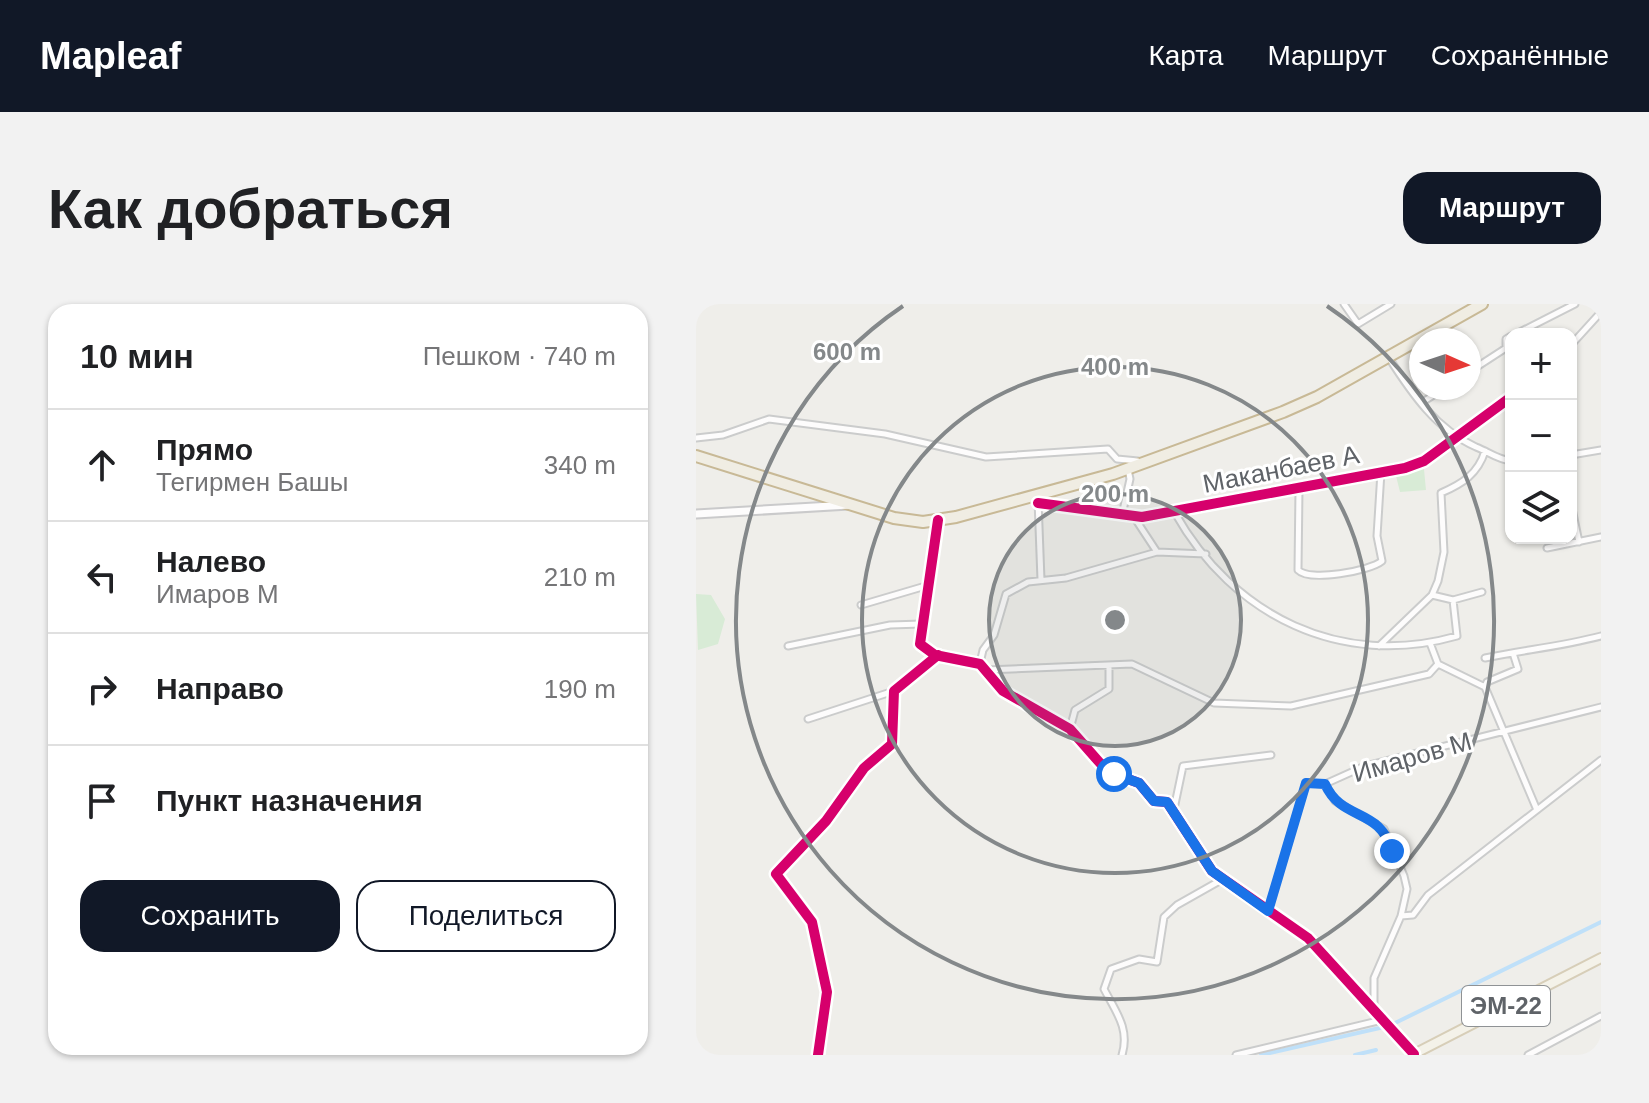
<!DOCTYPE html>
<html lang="ru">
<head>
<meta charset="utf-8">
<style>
	body { margin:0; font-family:Helvetica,sans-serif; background:#f2f2f2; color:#202124 }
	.controls { position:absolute; right:24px; top:24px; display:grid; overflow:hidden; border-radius:16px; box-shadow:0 2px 6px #0004 }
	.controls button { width:72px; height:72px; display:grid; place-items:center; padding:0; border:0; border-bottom:2px solid #e0e0e0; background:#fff; color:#202124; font:40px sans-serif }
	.compass { position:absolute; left:713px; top:24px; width:72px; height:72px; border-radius:50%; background:#fff; box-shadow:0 2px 6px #0004; rotate:93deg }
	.stop { position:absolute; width:24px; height:24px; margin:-18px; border:6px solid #1a73e8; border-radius:50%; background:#fff }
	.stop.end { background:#1a73e8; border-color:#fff; box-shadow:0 2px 8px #0008 }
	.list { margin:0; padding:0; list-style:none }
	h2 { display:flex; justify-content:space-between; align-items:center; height:104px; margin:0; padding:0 32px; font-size:34px }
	h2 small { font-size:26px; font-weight:400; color:#757577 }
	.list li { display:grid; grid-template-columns:52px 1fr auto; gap:24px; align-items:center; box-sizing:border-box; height:112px; padding:0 32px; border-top:2px solid #e0e0e0 }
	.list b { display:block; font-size:30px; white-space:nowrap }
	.list p { margin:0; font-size:26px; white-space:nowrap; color:#757577 }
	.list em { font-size:26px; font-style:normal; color:#757577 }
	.actions { display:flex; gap:16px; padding:24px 32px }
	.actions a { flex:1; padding:18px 0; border:2px solid #111827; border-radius:24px; text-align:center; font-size:28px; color:#111827 }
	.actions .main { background:#111827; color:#fff }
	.icon { flex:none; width:44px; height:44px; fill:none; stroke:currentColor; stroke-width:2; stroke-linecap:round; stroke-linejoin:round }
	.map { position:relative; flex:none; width:905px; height:751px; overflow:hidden; border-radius:24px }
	header { display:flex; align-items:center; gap:48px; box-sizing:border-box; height:112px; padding:0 40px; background:#111827; color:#fff }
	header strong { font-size:38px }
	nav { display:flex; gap:44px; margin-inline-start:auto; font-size:28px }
	.intro { display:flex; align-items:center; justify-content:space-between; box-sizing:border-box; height:192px; padding:0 48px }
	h1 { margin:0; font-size:56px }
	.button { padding:20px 36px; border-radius:24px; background:#111827; color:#fff; font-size:28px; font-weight:700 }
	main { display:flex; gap:48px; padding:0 48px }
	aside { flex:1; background:#fff; border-radius:24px; box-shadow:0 2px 6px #0004 }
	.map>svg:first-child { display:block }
</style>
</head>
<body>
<header>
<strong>Mapleaf</strong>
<nav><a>Карта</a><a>Маршрут</a><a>Сохранённые</a></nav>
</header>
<div class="intro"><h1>Как добраться</h1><a class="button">Маршрут</a></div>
<main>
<aside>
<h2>10 мин<small>Пешком · 740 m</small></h2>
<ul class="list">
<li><svg class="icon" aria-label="ahead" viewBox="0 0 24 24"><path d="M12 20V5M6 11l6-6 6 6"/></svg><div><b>Прямо</b><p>Тегирмен Башы</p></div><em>340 m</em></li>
<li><svg class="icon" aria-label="left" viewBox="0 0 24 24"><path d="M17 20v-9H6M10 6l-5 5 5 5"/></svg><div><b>Налево</b><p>Имаров М</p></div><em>210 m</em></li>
<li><svg class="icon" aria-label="right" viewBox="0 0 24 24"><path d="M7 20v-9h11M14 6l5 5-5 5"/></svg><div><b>Направо</b></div><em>190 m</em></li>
<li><svg class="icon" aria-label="arrive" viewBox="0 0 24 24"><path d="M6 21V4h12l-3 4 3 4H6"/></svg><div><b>Пункт назначения</b></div></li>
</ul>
<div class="actions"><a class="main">Сохранить</a><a>Поделиться</a></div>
</aside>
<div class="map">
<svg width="905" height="751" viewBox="0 0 905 751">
	<rect width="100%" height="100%" fill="#efeeea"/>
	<!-- green -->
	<path fill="#d8ebd6" d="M728,165L730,186L704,188L699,168Z
		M0,290L15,291L29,315L22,340L2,346Z"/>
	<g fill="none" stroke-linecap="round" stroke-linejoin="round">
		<!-- canal -->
		<path stroke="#bfe0f9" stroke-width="4" d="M695,721L905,618
			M565,751L688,723
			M659,751L680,746"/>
		<!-- street casing -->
		<g stroke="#cbcccc" stroke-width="9">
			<path id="street" d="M648,0L662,20L695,0
				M820,30L879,0
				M875,41L905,8
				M693,54C716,90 740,125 780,143C793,148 800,155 815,157
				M773,68L810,44V35L815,32
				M725,99L749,84
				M0,134L27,131L73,115L189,130L290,153L412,145L421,155L442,157
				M875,151L905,146
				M603,185L602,266C613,278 674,267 686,257L681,232L685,168
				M342,196L345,276
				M342,199L446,213L709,164L728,157L815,93
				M875,200L883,238
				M479,209C537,312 645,365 761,332L757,296
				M426,211L434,175L432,165
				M438,213L461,248
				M851,244L905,233
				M736,291L757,296L786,288
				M165,301L233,281
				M734,339L742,360L789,383
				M92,342L194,321L226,320
				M683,342L736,291L742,277L748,248L745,189C766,180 782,170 789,147
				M789,354C828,346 867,342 905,332
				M284,359L287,346L298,331L310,290L332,278L370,274L461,248L510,250
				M290,366L436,360L518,399L595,402L733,370L742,360
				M789,383L841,506
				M789,383L791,378L822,365L817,349
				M112,415L198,387
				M374,425L379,406L413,385V362
				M629,480L639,497L688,525L708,572L711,585L705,612L678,674V706
				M478,505L487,462L575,451
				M572,607L610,479L629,480L669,462L905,403
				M705,612L717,611L732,591L905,456
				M122,751L131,688L116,618L80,570L130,517L168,464L196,440L198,387L242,352
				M426,751C434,725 420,708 408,685L415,665L443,655L461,658L468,613L481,601L527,575
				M540,751L686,716
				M832,751L905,712"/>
		</g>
		<!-- secondary casing -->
		<g stroke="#cacacb" stroke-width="11">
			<path id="secondary" d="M0,210L153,201
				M242,216L224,340L239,351L284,360L307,387L374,425L404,459L418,470L443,479L458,497L471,498L516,567L612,634L718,750"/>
		</g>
		<!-- primary casing -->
		<g stroke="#d7ceb8" stroke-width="12">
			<path id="primary" d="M716,751L905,654"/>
		</g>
		<!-- highway casing -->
		<g stroke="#c8b996" stroke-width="14">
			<path id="highway" d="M0,152L198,214L227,218L260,213L417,170L587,108L621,93L786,0"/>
		</g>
		<!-- street -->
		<use href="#street" stroke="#fdfcfc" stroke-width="5"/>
		<!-- secondary -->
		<use href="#secondary" stroke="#fdfcfc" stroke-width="7"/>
		<!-- primary -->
		<use href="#primary" stroke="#f4f2e9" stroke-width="8"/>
		<!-- highway -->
		<use href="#highway" stroke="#f0ede3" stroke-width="10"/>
		<!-- cycleway casing -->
		<g stroke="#fff" stroke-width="15">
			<path id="cycleway" d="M342,199L446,213L709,164L728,157L815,93
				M242,216L224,340L239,351L284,360L307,387L374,425L404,459L418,470L443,479L458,497L471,498L516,567L612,634L718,750
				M122,751L131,688L116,618L80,570L130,517L168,464L196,440L198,387L242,351"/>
		</g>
		<!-- cycleway -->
		<use href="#cycleway" stroke="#d6006c" stroke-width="10"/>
	</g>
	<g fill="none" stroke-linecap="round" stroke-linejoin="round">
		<!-- route -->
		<path stroke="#1a73e8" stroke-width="10" d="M418,470L443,479L458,497L471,498L516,567L572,607L610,479L629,480C646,518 684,503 696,547"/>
	</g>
	<!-- distance rings -->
	<circle cx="419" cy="316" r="126" fill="#84888a" fill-opacity=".12"/>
	<g fill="none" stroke="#84888a" stroke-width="4">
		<circle cx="419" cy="316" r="126"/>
		<circle cx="419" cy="316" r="253"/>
		<path d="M631 2A379 379 0 1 1 207 2"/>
	</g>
	<g text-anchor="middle" stroke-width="6" stroke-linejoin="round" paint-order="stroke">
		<!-- shield labels -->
		<rect fill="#fff" stroke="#8f9295" stroke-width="2" x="766" y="682" width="88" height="40" rx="6"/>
		<g font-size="24" font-weight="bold" fill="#5f6368">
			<text x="810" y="710">ЭМ-22</text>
		</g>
		<!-- street labels -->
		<g font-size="26" fill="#5f6368" stroke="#fff">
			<text transform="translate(585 165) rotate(-11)" y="9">Маканбаев А</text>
			<text transform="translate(716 453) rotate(-16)" y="9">Имаров М</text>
		</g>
	</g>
	<circle cx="419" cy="316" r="12" fill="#84888a" stroke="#fff" stroke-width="4"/>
	<g font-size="24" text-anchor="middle" font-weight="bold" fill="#84888a" stroke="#fff" stroke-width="6" stroke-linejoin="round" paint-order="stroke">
		<text x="151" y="56">600 m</text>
		<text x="419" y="71">400 m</text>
		<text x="419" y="198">200 m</text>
	</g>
</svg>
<div class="controls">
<button>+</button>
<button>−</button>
<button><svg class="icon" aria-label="layers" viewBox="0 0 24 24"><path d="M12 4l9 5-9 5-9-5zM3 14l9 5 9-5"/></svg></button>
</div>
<svg class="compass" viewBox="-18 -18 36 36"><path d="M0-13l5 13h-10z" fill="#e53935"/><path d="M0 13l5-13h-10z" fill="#757577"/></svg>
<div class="stop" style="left:418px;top:470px"></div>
<div class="stop end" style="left:696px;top:547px"></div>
</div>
</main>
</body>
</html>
